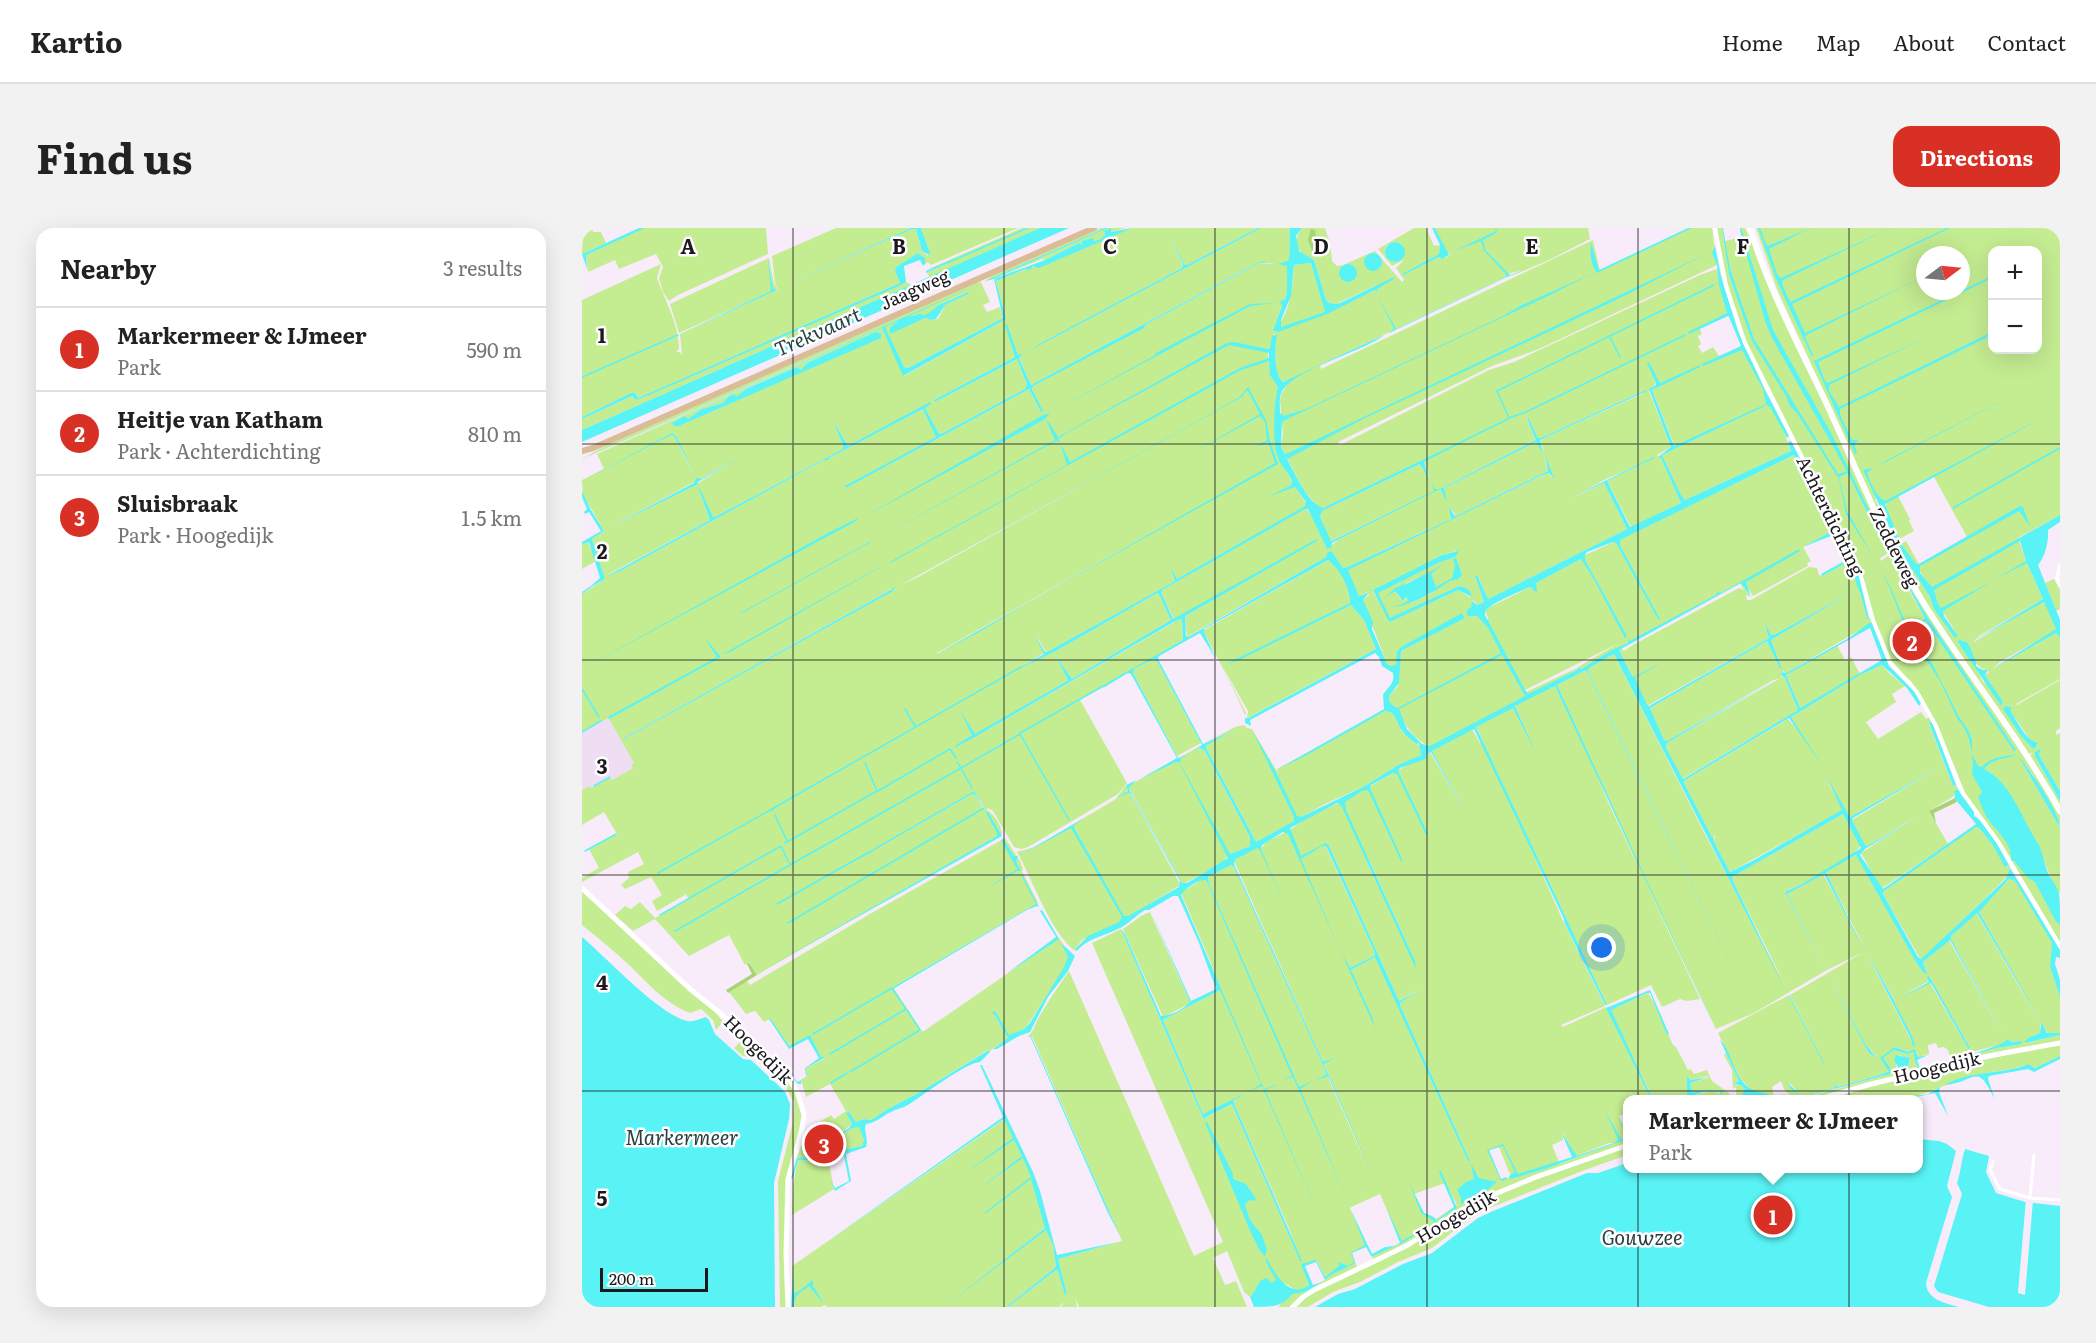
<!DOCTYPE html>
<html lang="en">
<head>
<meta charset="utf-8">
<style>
	body { margin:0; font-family:Literata,serif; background:#f2f2f2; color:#222 }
	.controls { position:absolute; right:18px; top:18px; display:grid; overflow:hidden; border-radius:12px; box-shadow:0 6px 24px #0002 }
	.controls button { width:54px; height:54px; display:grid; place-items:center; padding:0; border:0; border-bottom:2px solid #e0e0e0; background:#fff; color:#222; font:30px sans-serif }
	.compass { position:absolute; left:1334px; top:18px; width:54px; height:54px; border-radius:50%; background:#fff; box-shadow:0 6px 24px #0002; rotate:74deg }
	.scale { position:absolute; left:18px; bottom:15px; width:108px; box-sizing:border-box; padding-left:6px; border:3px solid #1c181d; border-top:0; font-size:16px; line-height:21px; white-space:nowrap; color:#1c181d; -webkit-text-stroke:4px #fefefe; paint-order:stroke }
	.you { position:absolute; left:1020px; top:720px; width:21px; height:21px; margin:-15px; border:4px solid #fff; border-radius:50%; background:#1a73e8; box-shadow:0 0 0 9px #1a73e833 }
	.badge { display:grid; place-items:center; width:39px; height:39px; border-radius:50%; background:#d93025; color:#fff; font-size:20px; font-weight:700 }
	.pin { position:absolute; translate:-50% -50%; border:3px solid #fff; box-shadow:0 2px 6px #0006 }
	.popup { position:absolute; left:1041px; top:867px; width:300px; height:78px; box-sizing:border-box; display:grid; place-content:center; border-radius:12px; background:#fff; filter:drop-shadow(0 2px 4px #0005); font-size:20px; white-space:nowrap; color:#767676 }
	.popup b { font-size:22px; color:#222 }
	.popup::after { content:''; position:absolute; left:50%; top:100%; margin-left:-12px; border:12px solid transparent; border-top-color:#fff }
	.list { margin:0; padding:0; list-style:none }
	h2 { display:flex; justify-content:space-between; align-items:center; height:78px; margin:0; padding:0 24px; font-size:26px }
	h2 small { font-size:20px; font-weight:400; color:#767676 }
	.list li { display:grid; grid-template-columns:39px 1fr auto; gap:18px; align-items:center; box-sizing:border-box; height:84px; padding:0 24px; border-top:2px solid #e0e0e0 }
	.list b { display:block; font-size:22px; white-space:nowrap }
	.list p { margin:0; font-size:20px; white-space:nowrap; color:#767676 }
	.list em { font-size:20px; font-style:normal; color:#767676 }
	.map { position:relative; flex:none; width:1478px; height:1079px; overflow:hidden; border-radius:18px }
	header { display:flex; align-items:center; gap:36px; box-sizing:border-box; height:84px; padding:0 30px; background:#fff; border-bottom:2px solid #e0e0e0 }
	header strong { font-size:28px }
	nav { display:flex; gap:33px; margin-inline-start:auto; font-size:21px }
	.intro { display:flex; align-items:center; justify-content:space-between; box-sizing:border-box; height:144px; padding:0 36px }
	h1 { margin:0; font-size:42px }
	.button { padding:15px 27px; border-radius:18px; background:#d93025; color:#fff; font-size:21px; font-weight:700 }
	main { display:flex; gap:36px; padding:0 36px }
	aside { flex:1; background:#fff; border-radius:18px; box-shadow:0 6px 24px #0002 }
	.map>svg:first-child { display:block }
</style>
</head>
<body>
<header>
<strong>Kartio</strong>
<nav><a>Home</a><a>Map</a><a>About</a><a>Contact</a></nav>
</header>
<div class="intro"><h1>Find us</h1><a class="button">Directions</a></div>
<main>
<aside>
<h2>Nearby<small>3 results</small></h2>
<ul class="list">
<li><span class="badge">1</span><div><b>Markermeer &amp; IJmeer</b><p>Park</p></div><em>590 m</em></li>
<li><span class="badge">2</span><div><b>Heitje van Katham</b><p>Park · Achterdichting</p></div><em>810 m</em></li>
<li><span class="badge">3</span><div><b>Sluisbraak</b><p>Park · Hoogedijk</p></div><em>1.5 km</em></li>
</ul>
</aside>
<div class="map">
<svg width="1478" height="1079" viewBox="0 0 1478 1079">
	<rect width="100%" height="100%" fill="#f8ecfb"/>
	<!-- built -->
	<path fill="#efdef3" d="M27,490L53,535L51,540L30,552L28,549L8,560L7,558L0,562V504Z"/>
	<!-- green -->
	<path fill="#c4ec91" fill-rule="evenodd" d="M1,0H10L11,4H19L24,15L0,26Z
		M60,0H184L186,26L96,67L87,73L81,64L77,50L81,39L74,26L37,41L33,32L6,44L4,27Z
		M254,0H329L199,59L330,1H334L340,23L346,28L347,22L339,0H436L349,37L346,34L343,36L342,29L336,25L314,39L313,43L318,55L56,170L53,165H49L0,189V72L79,36L75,50C83,73 97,96 97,121L94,124H98L100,128L98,106L195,62L191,60L187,33L190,63L97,105L88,76L187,30L192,55L197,65L193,55L190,28Z
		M440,0H444L399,21L448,0H458L348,49L345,45L368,35L344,42Z
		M519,0H523L402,54L410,48Z
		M526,0H544L529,4V1L522,3L523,7L519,11L512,13L511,11L500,17L497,15L463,32L460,31L414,50V53L550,0H676L605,37L602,36L588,11L601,38L600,40L445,124L679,0H708L707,8L709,25L705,38V64L691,102C708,90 711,56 712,37L729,35L744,84L794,62L796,64L793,58L752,77L744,72L732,32C716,24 708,17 720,0H743L748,15L750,33L755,38L761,37L793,23L820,54L822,52L814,40L823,31L810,38L796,21L832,0H844L852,18L858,17L857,26L820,46L857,29L863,30L869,26L865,25L853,0H1006L1008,11L969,31L925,50L940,42L925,46L924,49L738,137L739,141L1011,12L1018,43L1108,0H1130L1135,37L957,121L910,138L756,214L758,217L907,142L932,134L1118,47L1135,41L1148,84L1117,99L1120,106L1116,108L1119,116L1116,118L1120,125L1131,119L1137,128L1160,119L1199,196L1209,223L1103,272L1099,267L1080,227L1183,178L1093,219L1070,162L1118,138L1078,155L1066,135L1074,155L1067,163L1089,219L1075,227L1079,230L1099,275L1049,299L1025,253L1073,230L1022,252L990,270L1022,255L1045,301L906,371L895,347L893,348L902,374L895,377L891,372L889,379L884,383L895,388L905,399L906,390L903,383L906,380L948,359L954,364V355L999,331L1012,352L1043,409L1003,332V327L1032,314L1034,315L1078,391L1038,317L1037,312L1212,227L1232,265L1249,304L1221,319L1229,333L1225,335L1226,338L1171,368L1162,354L1160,356L1168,369L1164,367L1165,372H1169L1227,339L1235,340L1237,347L1240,348L1266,334L1273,344L1285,390H1288L1290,395L1204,445L1201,443L1199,448L1203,450L1216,482L1100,551L1084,520L1085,515L1197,451L1191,452L1085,513H1082L1068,480L1185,413L1200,441L1189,412L1272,363L1192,407H1189L1182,395L1187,410L1065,478L1037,422L1039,420L1042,423L1051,417L1157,360L1162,362L1158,355L1048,415L1047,412L1046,415L1040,418L999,441L996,439L1037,415L943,462L944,464L995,440V442L848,519C832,511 822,498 816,480C809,477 807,475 807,468L816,458L819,423L882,390L881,386L819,419L814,437L812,439L805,436L782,376L781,372L787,367L786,365L777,368L765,344L766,341L866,292L763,340L760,339L750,323L746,325L744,329L605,409L603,388L736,312L592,392L579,364L580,362L724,280L730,288L745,321L757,311L821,278L748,313L738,289L740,283L838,236L848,251L842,233L741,280L736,279L721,261L699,218L701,206L698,172L700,165L709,151L701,154C690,144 694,120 694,106H692L688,120L685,121L689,145L696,159V227C699,237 706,243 710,253L709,257L695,265L713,259L724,275V278L595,351L588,338L593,353L465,424H464L454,407L462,425L439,439L472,424L575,365L577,366L589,392L490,451L473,427L486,452L485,453L389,509H393L598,391L600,392L601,412L498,472L545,555L536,566L446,619L439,621L432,619L411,583L406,580L405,582C412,586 421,599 420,608L419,606L175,747L167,735L163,737L147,707L107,728L73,691L51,703L33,687L43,678L49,681L58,674L73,690L107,671L102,664L103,667L75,683L70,673L80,667L69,649L43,661L39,657L47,650L46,644L62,636L56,624L0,654V650L17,640L7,621L35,606L22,584L0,597V562L7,558L9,560L28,549L30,552L51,540L49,537L52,535L27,491L36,485L0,504V366L23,351L10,311L22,303L1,266L0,252L89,207L92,208L112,247L94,208L90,206L22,241L15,226L300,100L322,148L424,91L413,50ZM811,14L818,15L821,19L820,30L814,34L807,32L803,26L804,18ZM685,34L692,36L677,35L451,158L450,160L459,184L447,161L264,260V258L355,209L341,181L247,230L246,232H242L38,343L25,347L128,292L116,259L131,289H133L261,221V217L251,193L266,218L348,175L343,180L357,206L361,205L443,161L445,156L435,131L353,174L352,172L433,129L424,97L436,127L441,125L437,129L449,157L671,37ZM262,119L254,129L97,198L120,181L141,175L146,169L153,170L164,161L215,139L219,142L225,135ZM1064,162L1060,166L958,212L962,224L954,214L862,260L863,270L858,261L954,212L945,192L947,191L956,210H959ZM962,228L971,250L966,245L866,293L870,289L867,277L874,288L966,243ZM150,234L115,256L26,300L37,294ZM535,238L336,349L317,358L324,354ZM604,285L355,426V425ZM874,323L873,329L856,335L795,365L808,391L877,358C884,359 887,362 890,368L888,369L876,362L808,394L791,363L860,327ZM873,337L870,351L848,366L829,375L825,369L821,373L814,365L826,354L859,340L848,345L854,360L870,350ZM310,361H314L42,511V510ZM392,563L403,581L401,580L393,567L390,566L287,625Z
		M1135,0H1140L1147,47L1172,116L1174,115C1162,91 1143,39 1143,13L1160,9L1158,0H1163L1169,13L1308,324L1298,330L1299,333L1310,325L1443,530L1478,588V596L1451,547L1438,531L1478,600V666L1470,653L1455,614L1448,605L1442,591L1408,544L1401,541L1478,685V714L1421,618L1384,567L1358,503L1336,463L1329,453L1314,441L1306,430L1304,418L1294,397L1279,342L1269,320L1257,304L1241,267L1163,112L1140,37ZM1309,329L1346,390L1433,522L1344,393L1328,401L1327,399L1343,390L1323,356Z
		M1174,0H1478V287L1436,310L1444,333L1461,371L1397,408L1390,415L1453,378L1463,374L1474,401L1473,403L1418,434L1410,441L1472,406L1476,405L1478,409V451L1434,476L1435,477L1478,452V500L1474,503V507L1478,505V563L1457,527L1459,522L1453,524L1454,530L1478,573V579L1448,528L1451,524L1446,526L1351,386L1319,331V324L1348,369L1352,381L1376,408L1356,376L1351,359L1347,357L1319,316L1324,313L1337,336L1385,309L1352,249L1316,268L1328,291L1327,293L1332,303L1317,311L1304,281V275L1298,269L1293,271L1316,318L1309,312L1195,61ZM1410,22H1456V122H1410ZM1343,27H1379V63H1343ZM1376,412L1386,415C1388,427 1394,441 1406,442L1407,444L1403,447L1411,459L1401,454L1393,437L1376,415ZM1423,478L1429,479V484L1449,513L1456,516L1454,519L1451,521L1443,512Z
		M324,54L329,57L0,202V191L50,168L54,172Z
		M399,54L408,74L401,77L405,84L418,79L421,90L326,140L322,139L302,99L350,77L0,231L25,217L393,55ZM385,64L386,66L363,77L356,91L351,92L343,90L308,105L330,88L346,87L357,77Z
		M6,314L14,333L0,341V316Z
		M746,332C758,340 768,360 768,375L642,438L769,377L782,392L794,421L665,490L666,483L638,434L664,485L663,487C651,458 636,432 622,404V402Z
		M1472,351L1478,362V381L1474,383L1463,355Z
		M1255,417L1263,432L1269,429L1278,446L1218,480L1204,447Z
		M1032,426L1124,608L1206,763L1151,653L1150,649L1261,586L1279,618L1263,633L1275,627L1335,736L1343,745L1345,744L1341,734L1367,712L1422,809L1369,711V708L1394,684L1456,791L1397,684V682L1424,654L1427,651L1433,653L1454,685L1471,717L1468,739L1478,769V805H1466L1458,795V805L1452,807L1445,815L1478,807V813L1428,821L1362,838L1361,835L1415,820L1439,816V813L1429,814L1426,811L1422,816L1389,824L1369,832L1366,822L1362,819L1356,820L1354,815L1346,817L1347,826L1336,829L1335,824L1331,822L1326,824L1313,819L1299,832L1303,835L1307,843C1299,848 1266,856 1255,859L1252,854L1253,860L1220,869L1207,854L1209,861L1217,867L1211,871L1202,861L1199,853L1190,859L1192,868L1203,866L1208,871H1194L1187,866H1177L1168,861L1158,850L1136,805L1207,767L1244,839L1208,767L1282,724L1245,742L1172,785L1134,801L1061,649L1118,771L1105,773L1098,771L1080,779L1069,757L1025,777L912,538L982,695L1023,778L979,797L981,799L1024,779L1069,871L1046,872L1045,885L1037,888L1045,905V915L895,972L832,1011L791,1032L790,1028L819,1015L798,966L769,979L768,981L785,1018L770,1025L775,1039L717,1069L707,1079H696L709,1065L723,1064L743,1052V1049L735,1033L721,1036L727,1058C712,1068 713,1058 700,1055C697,1054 694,1055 690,1055L685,1051C674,1052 675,1063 668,1069L662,1064L645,1023L631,1030L643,1057L654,1053L665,1079H497L493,1070L495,1079H479L484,1073L477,1079H426L474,1042L476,1043L483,1066H485L476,1031L540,1013L450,808L445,809C451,804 452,800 455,793C464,776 476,759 487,743L612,1028L641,1014L510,715L539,701L622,892L624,889L650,876L718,1033L708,1003L651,873L658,869L621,886L581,792L638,762L629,735L599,665L619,652H624L711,848L705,851L711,849L764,970L627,656L626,649L648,637L652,639L745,846L734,852L745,847L786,940L742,835L749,832L741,834L652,633L675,619L679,621L684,614L706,603L729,587L764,572L848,524L883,584L850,523L890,501L898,515L903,518L894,498L932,479L946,506L933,478L938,475L973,458L1004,522L1026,574L1060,647L975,457L1004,442L1135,708L1006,444L1007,440ZM776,612L788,634L833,733L787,639ZM743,617L747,618L817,773L837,762L819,774L818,777L888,933H886L795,730L793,729L769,742L770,746L759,724L768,741L792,728L793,725ZM1244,644L1283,721L1241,646L1205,666L1243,741L1203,664ZM1285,726L1312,771L1311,774L1330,808L1332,818ZM1246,745L1284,817L1294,828L1287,825L1283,818ZM1347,749L1388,820L1387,822L1348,755L1318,769L1347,753ZM980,904L992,926L995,928L1027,915H1033L978,936L970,917L981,912ZM917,919L929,949L919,952L906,923ZM894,944L899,954H915L903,964L885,973L896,955ZM863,955L875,977L854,991L842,985L832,966Z
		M571,431L575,433L619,515L595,528L551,445L552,441Z
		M1300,437L1308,446L1323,458L1310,466L1314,474L1284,494L1296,511L1339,484L1344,491L1347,489L1350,494L1347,496L1370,556L1372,558L1374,557L1376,561L1372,563V568L1347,583L1366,616L1299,661L1279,625L1336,588L1285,618H1283L1270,592L1359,538L1268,589L1243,549L1261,582L1148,644L1131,612L1134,608L1130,609L1102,555L1103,552L1206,491L1219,506L1209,489L1278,447Z
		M803,483C816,484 815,497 822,506C827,511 833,515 839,518V527L818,536L781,559L743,576L674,614L624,520L625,517L651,503L621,516L653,499L662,497L665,500L670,501L696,545L695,541Z
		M620,517L612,523L618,520L623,523L668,609V618L648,626L641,634L603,655H600L546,558Z
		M544,557L546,562L543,565L549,566L598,656L597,658L537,694L500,712L493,721L495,724C469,707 451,652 435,624L453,619L534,571Z
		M1393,599L1397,600L1410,616L1424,639L1427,637L1428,640L1426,648L1339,732L1301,666L1302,663Z
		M423,610L438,633L441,641L440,643L456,675L311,759L340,803H342L477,710L486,724L491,728L447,795L442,801L427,808L414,785L412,786L426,810L408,823L406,822L338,864L304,882L289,892L282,891L274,894L267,884L265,885L270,895L267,899L250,909L246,905L236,901L239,893L249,887L252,891L264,883L248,856L224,869L219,852L225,848L224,840L244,830L239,829L230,812L224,809L207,819L188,791L182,794L173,783L164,786L147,764L165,753L168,757L288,686Z
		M0,664L132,782L141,794L134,802L131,792L119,781L108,785C82,775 66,755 46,736C32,723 16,710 0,697Z
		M568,684L608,774L605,777L581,789L541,701L559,688Z
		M1066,765L1072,775L1091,817L1094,819L1106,842L1109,841L1112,846L1125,842L1130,853L1147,865L1149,871L1141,869L1140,863L1125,862L1110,864L1108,855L1126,850V848L1110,852L1105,848V871H1071L1028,782Z
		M159,813L193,838L212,859L220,888L208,939L205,1079H198L196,953L211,894L212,874L203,858L173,830L161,828L152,820Z
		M1478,817V828L1453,840L1446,836C1429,843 1408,843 1390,848C1364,854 1341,871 1315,871L1311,867L1292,871L1240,872L1322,850L1323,853C1342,851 1359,842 1377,838C1411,829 1444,823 1478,817Z
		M1312,822L1325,826L1333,824V832L1337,842L1359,836L1360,838L1227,871L1215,872L1308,846V839L1301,830ZM1315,827L1327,830L1328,832L1326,840L1314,844Z
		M1144,825L1157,853L1152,854V856L1160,858L1163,861L1157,871H1151V867H1154V859L1151,861L1150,842L1142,827Z
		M1127,863L1139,865L1140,871L1108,872L1109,868Z
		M423,891L441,928L408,953L442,929L455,963L464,999L396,1053L465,1001L471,1017L474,1039L424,1079H245L243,1077L239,1079H210V1038Z
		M277,898L282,912L280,918L266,921H255L250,913L270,900Z
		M238,906L244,909L252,919L251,923C241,932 227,928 214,930L219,920L234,922Z
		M1045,919V927L1000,943L895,985L850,1020L816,1034L778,1054L751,1064L726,1079H713L728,1066L801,1032L889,979L931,960Z
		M246,930L252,961L210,987C211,968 211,951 216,932L235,933Z"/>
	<!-- forest -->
	<path fill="#aad377" d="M729,1L733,2L737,27L735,28L731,26L726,12Z
		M1373,570L1375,574L1352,585L1354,595L1347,583Z
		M167,735L175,747L146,765L144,762L170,746L165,736Z"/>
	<!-- water -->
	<path fill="#59f3f5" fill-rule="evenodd" d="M57,0H63L4,27L5,41L0,26Z
		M329,0H339L348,25L347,27L340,23L334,1H330L197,60Z
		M444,0H448L344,45V43Z
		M458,0H487L0,214V202Z
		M523,0H526L413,50L424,91L321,148L300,100L0,232L399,55L323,90L337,86L344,87L357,77L386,64V66L363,77L354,91L350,92L343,90L308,106V100L316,93L303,99L322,139L326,140L421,90L412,51L403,53Z
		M529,0V4L550,0L457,40L451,38L448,42L444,41L414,53V50L463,32L497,15L500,17V13L511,10L512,13L519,11L523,7L522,3Z
		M676,0H679L445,124L461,114L600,40L601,37L588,10L602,36L605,37Z
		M708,0H720L714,8L717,23L732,32L744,72C749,76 751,77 758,75L812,49V51L795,61L796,64L793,62L745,86L696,104L691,102L700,78L699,75H696L703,71L705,64V38L696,36L706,33C710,22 706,12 708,0ZM729,35L743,84L699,99V92L709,68L712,37Z
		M850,0H853L867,27L860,31L857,29L821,47L820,46L857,26L858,17Z
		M913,0L915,1L914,5L901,12L903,22L928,47L944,40L805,106L812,101L796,68L814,101L924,49V46L902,23L899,13L872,23L910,5L914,3Z
		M1106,0H1110L1015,45C1008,36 1008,24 1009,14L1017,42Z
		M1140,0H1141L1148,41L1172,111L1256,246L1265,243L1190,110L1183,93L1159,7L1158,0H1159L1191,102L1249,205L1308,324L1305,325L1266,245L1257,249L1265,283L1308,358L1325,398L1338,394L1343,390L1309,328L1346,390L1434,522L1432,523L1344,393L1327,401L1333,412L1351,437L1377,489L1386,502L1390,512V526L1396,538L1400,539C1409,528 1423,529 1435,526C1427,531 1409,530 1402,541C1429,554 1440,591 1455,614C1461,623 1462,635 1466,645C1469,651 1475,658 1477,665C1478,673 1478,688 1478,697L1473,692L1453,654L1446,650L1432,633H1429C1431,614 1413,603 1404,588C1401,582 1399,576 1396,570L1400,564L1390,546C1393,532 1388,502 1376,492L1358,453L1323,399L1307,358L1294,333L1264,286L1257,251L1215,185L1208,178L1204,168L1170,113L1147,47Z
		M1176,0H1178L1184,16L1186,18L1228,0L1187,21L1195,46L1199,50L1309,0L1201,52L1200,56L1208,74L1365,0H1368L1210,76L1223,105L1343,48L1224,107L1223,109L1231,127L1230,129L1195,53Z
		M803 24a10 10 0 1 1 20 0a10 10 0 1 1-20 0Z
		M1133,18L1139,48L1156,103L1183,162L1207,208L1205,210L1188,179L1184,177L1181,161L1160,122L1121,138L1120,136L1159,118L1147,89L1146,88L1107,106L1106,104L1145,85L1137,57L1135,37L1130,25Z
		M336,25L343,30V36L341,38L338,32L322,38L324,54L319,57L67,167L54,172L50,168L0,191V189L49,165H53L56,170L318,55L313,43L314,39Z
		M1126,25L1038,70L781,191L705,231C713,245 725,275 741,280L861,222L867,221L842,234L847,251L838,236L740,283L738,289L749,313L852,263L850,255L853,261H858L954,212L945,191H947L956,210H959L1064,162L1065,163L958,212L961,225L954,214L862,260L865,274L858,261L757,311L750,315L749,320L745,321L726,281H723L580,362L579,364L591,391L735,311V313L603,388L604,408L606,409L620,401L744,329L746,324L750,323L760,339L763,340L869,291L867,277L872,287L874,288L966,243L963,227L972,250L967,245L961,247L766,342L777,368L787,365L781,372L791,394L790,401L805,436L809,438L814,437L815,423L819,419L880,385L883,390L819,423L817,455L807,468C807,475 809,477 816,480L919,425L906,400L895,388H886L884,383L889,379L890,373L895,377L902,374L893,348L895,347L906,371L1045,301L1022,255L990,269L1072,229L1073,230L1025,253L1048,299L1099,275L1079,230L1076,229L1089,219L1067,161L1074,157V155L1065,135L1067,134L1078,155L1118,137V139L1070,162L1092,218L1182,177L1183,178L1080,227L1099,267L1103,272L1209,223L1206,214L1209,213L1236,265L1250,298L1246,300L1232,265L1212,227L1038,312V317L1078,391H1076L1034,315L1031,314L1005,324L1003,327V332L1045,408L1043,410L1012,352L999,331L954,355L955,365L948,359C933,366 915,372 903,383V387L943,462L946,466L995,442L996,439L999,441L1030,422L1046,415L1047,411L1048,413C1077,397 1104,383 1134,367L1135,364L1139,365L1217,321L1218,323L1164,354L1169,369L1159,355L1037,422L1050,448L1052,449L1084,432L1053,450L1065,477L1067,478L1187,410L1182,394L1189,407H1192L1272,363L1189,412L1200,441L1198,440L1185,413L1068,480L1082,512L1085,513L1198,449L1085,515L1084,520L1101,551L1216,482L1203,450L1199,447L1200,444L1204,445L1267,410L1287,395H1290L1307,438L1332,463L1339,475L1337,478L1325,460L1300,437L1278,447L1209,489L1241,539L1207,490L1103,552L1102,555L1130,609H1132L1131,612L1148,644L1172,632L1260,582L1244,548L1268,589L1359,538L1271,590L1270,592L1283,617L1285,618L1336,589L1283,621L1278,627L1301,661L1394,596L1373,571L1372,563L1376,561L1392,583V588C1404,593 1420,625 1427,637L1423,639L1410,616L1397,600L1394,599L1302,663L1301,666L1336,729L1339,731L1424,651L1428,640L1478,722V730L1474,729L1473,736L1478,752V769L1468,739L1470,715L1433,653L1427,651L1424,654L1397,684L1457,791L1395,685L1369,708V711L1422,809L1368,712L1341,734L1345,745L1343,746L1335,736L1274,627L1244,644L1282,722L1242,646L1205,666L1243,741L1203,664L1220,656L1279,620L1261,586L1150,649L1151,653L1205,765L1032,426L1007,440L1006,444L1172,783L1004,442L975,457L1133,801L973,458L933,478L954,525L931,480L894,499L1025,777H1023L982,694V691L892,501L850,523L887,591L849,524L845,526L844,531L818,540L816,543L846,606L844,607L815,546L811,545L789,557L788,560L820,631V635L786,562L780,563L763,574L764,582L833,733L834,741L759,577L755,575L708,600L719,628L744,615L747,618L817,773L837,763L819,774L818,777L888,933H886L793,729L769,742L790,789L793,800L759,724L768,740L792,728L793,725L744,618H740L719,631L757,720L706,606L701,604L680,617L679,621L701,674L678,622L675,620L653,632L652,636L741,834L753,830L742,836L797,962L746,848L733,853L745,846L652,639L649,637L626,649L627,656L717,859L731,853L718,861L767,976L711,849L700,853L710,848L624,652C616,651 603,661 599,667L682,861L698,855L683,862L738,990L680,858L666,864L679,856L638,762L581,792L621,886L664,865L651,873L720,1033H718L650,876L624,889L622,892L539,701L543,706L579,788C588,788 602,781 608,774L569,683L609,773L634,761L617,715L596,668H591L567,682H563C555,687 548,694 540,699C524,708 507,709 495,723L493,721L506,708L537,694L540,689L489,600L437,628L502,590L491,598L542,688H546L597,659L598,653L549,566L546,565L534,570L546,563L544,557L555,552L548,558L547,561L600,655H605L646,630L597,534H594L558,551L595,530L549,446L546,445L521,460L525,455L601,412L600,392L598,391L590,395L393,509L374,519L373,518L390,507L377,481L393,506L485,453L486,452L473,427L490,451L589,392L577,366L575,365L472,424L428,445L462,426L453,407L463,424H465L593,353L588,338L595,351L723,278L724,274L713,259L688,268L709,257L710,253C707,245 702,241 698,234C689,219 692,175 696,159L688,147L687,133L659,142L312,333L306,335L485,237L479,218H480L488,234L658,140L687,130V125L647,117L488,203L476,211L478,214L474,213L292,312L473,212L465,194L466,193L476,209L645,115L652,114L685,121L688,120L690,108L695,106C693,119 691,145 701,154L802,107C780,125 709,141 699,166C697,172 698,179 698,185L702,188L724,181L919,89L938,78L1011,45L966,68L705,191L700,194L699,218L702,225L704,226ZM746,332C758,341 768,360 768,375L642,437L657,432L769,377L782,392L794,421L666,490H663V495L669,498L668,492L793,425L797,429L800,438L811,445C813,457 806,458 801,467L802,481L696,541L723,528L803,483C814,484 814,493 819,501C823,508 829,512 835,516L837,515L839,527L818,536L781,559L719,589L715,588L693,542L670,502L712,589V593L674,614L624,520L625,517L651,503L621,516L576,431L577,428L618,405L634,431L622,404V401ZM1288,400L1300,432L1218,480L1204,447ZM920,427L943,468L848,518L840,516L825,501L817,481ZM571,431L575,433L620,517L611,523L618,520L623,523L668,609V618L648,626L598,535L599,530L608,526L596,530L551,445L552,441Z
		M782 34a9 9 0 1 1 18 0a9 9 0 1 1-18 0Z
		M186,31L191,60L195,62L98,106L189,63Z
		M677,34H693L677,35L563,97L562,100L451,158L450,161L461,183L459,184L447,161L264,260L263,258L354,209L341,181L247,230L246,232H242L38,343L25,348L128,292L116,259L118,261L131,289H133L261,221V217L251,193L266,218L348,174L349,176L343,180L357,206L361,205L443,161L445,156L435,131L353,174L352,172L433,129L423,97L425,96L436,127L441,125L437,130L449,157Z
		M757 45a9 9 0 1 1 18 0a9 9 0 1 1-18 0Z
		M1410,48V50L1236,134L1243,153L1246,155L1345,109L1247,157V163L1257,179L1410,104V106L1404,110L1258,181V187L1270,212H1277L1272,216L1275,225L1273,226L1232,133Z
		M692,75L668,78L470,184L572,128L574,125L668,76Z
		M294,104L299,106V110L97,198H92L90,195L103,188L106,191L120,181L141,175L146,169L152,166L154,169L164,161L215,139L219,142L225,135Z
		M1478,143L1292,240L1307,231Z
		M666,159L684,192L688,213L696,236L454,370L397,404L355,426L693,235L686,214L673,219L611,254L685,212L683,194L678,188L605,228L678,186L666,163H664L660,169L317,358L630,185L658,169Z
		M1478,180L1303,276L1319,316L1335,337L1438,278L1441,279L1448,298L1437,283L1338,338V345L1350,359L1478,287V294L1466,302C1467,313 1463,329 1456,337L1478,392V409L1474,405L1410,441L1474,401L1462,374L1389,414L1461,371L1445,335L1413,351L1444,333L1438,313L1352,362L1356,376L1359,380L1409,354L1361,383L1362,388L1376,408L1373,410L1352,381L1348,369L1319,324L1281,242L1290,240L1285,245C1289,256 1294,268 1303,273Z
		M468,185L463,191L280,290L461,187Z
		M90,205L94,208L113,247L92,208L89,207L4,251Z
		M1478,219V221L1371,281V279Z
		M165,226L116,254V256L26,300L112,255L114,250L119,251Z
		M0,263L9,282L22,303L10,311L23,351L11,358L10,357L18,350L7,314L0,316V314L19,303L7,284L3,286L2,284L5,281L0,269Z
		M276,290L274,293L0,441L246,305Z
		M1252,302L1275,340L1287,391L1285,390L1278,364C1272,355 1274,343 1266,334L1240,348L1239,346L1266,331L1258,316L1249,308L1221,319Z
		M289,313V314L158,386V385Z
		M876,323V325L873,329L856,335L796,365L808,390L877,358C884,359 889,362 890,369L876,362L808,394L806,392L791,362L860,327Z
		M874,330L880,347L875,352C868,351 865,356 859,359C844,368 827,378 810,379L821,376L827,372L824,369L821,373L813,363L803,370L813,360L820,357V354L822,357L859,338L849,346L854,359L870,350L873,337L871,331Z
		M302,337L148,424L141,426L294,341Z
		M314,359L311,363L42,511V510Z
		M122,409L139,429L27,491L26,489L135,429Z
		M1378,412L1386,415L1394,434V438L1401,442H1406L1403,447L1421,474L1419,478L1375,413Z
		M1423,478L1429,479V484C1436,494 1444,513 1456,515L1454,519L1451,521L1439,508L1421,481Z
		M1350,494L1374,557L1371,558L1347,495Z
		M1459,521L1457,527L1478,563V573L1453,528V524Z
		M1438,531H1439C1450,546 1477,583 1478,600Z
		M392,563L403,582L393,567L390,566L282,628L293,620Z
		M406,584L420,608L181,742L415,608V605L404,585Z
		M421,611L432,628H436L434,634L439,643H435L403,662L435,641L419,612Z
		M440,646L457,679L455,678L445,682L311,761V759L454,676L439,647Z
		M460,682L477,711L424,746L474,709L458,683Z
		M0,709C24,729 78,788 106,793C112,794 117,791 124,789L127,792L133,806L161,831L169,832L195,856L203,864L208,876L207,891L192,955L193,1079H0Z
		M479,715L493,728L486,743L466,769L448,804L437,808L415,821H411L426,810L412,786L409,785L413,783L427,807L442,801L448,795L482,739L486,729Z
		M1285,725L1312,772V774L1330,808L1333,818H1331L1328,809Z
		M1246,745L1284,817L1294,829L1287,825L1283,818Z
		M1347,748L1388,820L1387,822L1349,755L1317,770L1347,754L1345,749Z
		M1068,762L1087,806L1085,807L1068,765H1065L1029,782L1071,872L1069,871L1024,780Z
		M1207,768H1208L1244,839L1240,833Z
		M188,790L207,818L228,807L239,829H244L224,840L225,847L219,852V856H216L208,846L216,854L224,848L223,840L237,830L226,811L207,821L187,791Z
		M1459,794L1465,805H1478V807L1444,815L1443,813L1448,809L1458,805Z
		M448,808H449L538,1008L526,985Z
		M1426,811L1429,814L1439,813L1440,816L1415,820L1337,842L1333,832L1332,824L1325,826L1312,822L1301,830L1308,839V846L1215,871H1211L1217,867L1209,861L1205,854L1220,869L1253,860L1252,854L1255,859C1266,856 1299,848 1307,843L1298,830L1313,819L1326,824L1333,821L1336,829L1346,827L1335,832L1338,840C1354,836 1419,820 1426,811Z
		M1138,812C1148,821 1151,842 1161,854C1172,868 1183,861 1194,871L1186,868L1177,870L1167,867L1161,871H1157L1163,861L1160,858L1151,855L1157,853Z
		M407,822L408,824L398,834C385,834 340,868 326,877C321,880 314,881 309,884C300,888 294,895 284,896C281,903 287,911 284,919L264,926L269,953L253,963L249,953L253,960L267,953L261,923C245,931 234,933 216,932L211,950H209L214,930C227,928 241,932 251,923L252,919L244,909L238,906L234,922L219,920V918L232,920L235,906L234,899L237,896L236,901L246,905L251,909L267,900L270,895L264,885L267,884L274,894L282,891L289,892L304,882L338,864ZM277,899L282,912L280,918L266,921H255L250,913L270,900Z
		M1314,827L1328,830L1326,840L1314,843L1316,839L1312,832Z
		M1478,828V831L1452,844L1446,841L1407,848L1406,851L1413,872C1394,832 1394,855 1363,857C1387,842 1421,847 1446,836L1453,840Z
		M398,837H400L451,944L458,963L475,1027L536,1014L476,1031L485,1066L483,1067L476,1043L474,1042L426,1079H424L474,1039L471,1017L464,1002L362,1079L463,1000L449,951L404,985H402L449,949L441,930L397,961L440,928L432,912L381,946L431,910L422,891L246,1013L421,889Z
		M1105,848L1109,852L1127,849L1108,855L1110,864L1125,862L1140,863L1141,869L1145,871H1140L1138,864L1124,863L1109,868L1108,871H1105Z
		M1358,859L1357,864L1366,888L1353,865L1324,871L1327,869L1346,866Z
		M1023,883L1039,911L1045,909L1037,889L1045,905V911L963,941L928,951L927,948L933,944L921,918L907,922L919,951L924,949L925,951L919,953L905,922L921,916L936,946L990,929L979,904L995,928L1034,914L1036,911Z
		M625,894L651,946V951L664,956L674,971L672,973L667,972L663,977L668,992L680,1007L685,1022L683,1028L678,1023L669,1005L623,895Z
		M1337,911L1357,913L1365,916L1374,923L1365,958L1370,969L1344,1055C1345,1072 1363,1075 1377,1079H733L756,1066L773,1061L821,1036L850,1025L896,990L911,983L1005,945H1016L1045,935L1046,940H1148L1154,945L1156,940H1336Z
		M1383,921L1407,928L1404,944L1414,965L1443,974L1478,978V1079H1407L1356,1064L1352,1058L1380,966L1375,955C1379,943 1379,933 1383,921Z
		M889,936L897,950L915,954C907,961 902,966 892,968L891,971L879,976V970L875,962L884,954L892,951Z
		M859,943L875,980L822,1014L791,1028H789L784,1019L770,1025L773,1035C763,1042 753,1042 743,1052L734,1034L723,1038L731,1057L740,1054L723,1064L710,1066C701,1079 688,1079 672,1079L668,1069C675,1063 674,1052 685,1050L690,1055L694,1052L683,1032L685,1031C693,1046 708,1072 727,1057L719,1036L734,1032L743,1049L757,1038V1034L766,1038L772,1034L769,1025L783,1017L768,980L790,1026L803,1019L812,1018L818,1015L805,982L820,1013L851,995L852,993L839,985L827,954L842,985L850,988L855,992L872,979L857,944Z
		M211,1045L212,1065L216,1064L231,1052V1058L241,1074H240L227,1058C218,1065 212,1066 212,1079H209Z"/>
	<!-- pier -->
	<path fill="#f8ecfb" d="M1444,971L1451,972L1443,1067L1436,1065Z"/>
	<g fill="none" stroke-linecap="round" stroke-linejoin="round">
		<!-- stream -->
		<path stroke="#59f3f5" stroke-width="1.5" d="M1103,107L944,184L927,190L915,163L1132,57
			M1028,109L1038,129
			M0,149L96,107
			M863,222L926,191
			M0,365L10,358
			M0,461L17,489
			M323,481L333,498
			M0,504L19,493
			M438,505L523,457
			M375,534L379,540L438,506L487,592
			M12,558L28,549
			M296,563L368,521L374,530
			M190,581L439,439
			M193,587L205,613
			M203,615L295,563L283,535
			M3,623L34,606
			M208,637L379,540L390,560
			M76,645L190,581L191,583
			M195,676L289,623
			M78,687L199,618L206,633
			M206,695L402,580
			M93,703L208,637V635
			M231,806L310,760L324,781L248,826
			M268,844L338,802L325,782
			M249,855L265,845"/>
		<!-- pedestrian -->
		<path stroke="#fff" stroke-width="3" d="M1411,933L1408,942L1418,961L1448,970L1478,972
			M1448,970L1452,927"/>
		<!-- minor -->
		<path stroke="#fff" stroke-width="4" d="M1133,0L1144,58L1163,115L1238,265L1253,299L1277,341L1291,392L1308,434L1335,464L1354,498L1380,564L1417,615L1478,718
			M1478,338L1475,350L1478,357"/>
		<!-- tertiary -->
		<path stroke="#fff" stroke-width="5" d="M0,660L108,761L164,806L203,846L215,863L222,887L220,902L206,951L204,1026L206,1079
			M1234,872L1289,856L1406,828L1478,815
			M711,1079L721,1069L732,1062L826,1017L878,983L901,971L954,949L1046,917"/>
		<!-- secondary -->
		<path stroke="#fff" stroke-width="6" d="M1168,0C1187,63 1220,123 1248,183C1277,247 1304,314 1341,374C1385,445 1438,510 1478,583"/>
		<!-- primary -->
		<path stroke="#dabc97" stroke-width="6" d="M0,223L11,220L512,0"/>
	</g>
	<!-- grid -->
	<path fill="none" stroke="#1c181d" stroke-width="1.5" stroke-opacity="0.55" d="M211,0V1079M422,0V1079M633,0V1079M845,0V1079M1056,0V1079M1267,0V1079M0,216H1478M0,432H1478M0,647H1478M0,863H1478"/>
	<g text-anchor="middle" stroke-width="5" stroke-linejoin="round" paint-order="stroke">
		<!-- street labels -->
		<g font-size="18" fill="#1c181d" stroke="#fefefe">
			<text transform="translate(333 62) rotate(-24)" y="6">Jaagweg</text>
			<text transform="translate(1248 288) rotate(64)" y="6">Achterdichting</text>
			<text transform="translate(1312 320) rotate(63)" y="6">Zeddeweg</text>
			<text transform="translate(176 822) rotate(45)" y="6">Hoogedijk</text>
			<text transform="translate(1355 840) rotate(-13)" y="6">Hoogedijk</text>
			<text transform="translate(874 989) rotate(-30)" y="6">Hoogedijk</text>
		</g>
		<!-- water labels -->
		<g font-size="20" font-style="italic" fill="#274041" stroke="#fefefe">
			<text transform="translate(236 104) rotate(-24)" y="7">Trekvaart</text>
			<text x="100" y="917">Markermeer</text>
			<text x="1060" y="1017">Gouwzee</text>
		</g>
	</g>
	<g font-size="20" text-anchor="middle" font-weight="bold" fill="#1c181d" stroke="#fefefe" stroke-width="5" stroke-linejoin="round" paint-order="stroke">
		<text x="106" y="26">A</text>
		<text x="317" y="26">B</text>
		<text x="528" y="26">C</text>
		<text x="739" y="26">D</text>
		<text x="950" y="26">E</text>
		<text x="1161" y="26">F</text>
		<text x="20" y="115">1</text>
		<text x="20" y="331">2</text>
		<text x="20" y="546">3</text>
		<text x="20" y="762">4</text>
		<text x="20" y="978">5</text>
	</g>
</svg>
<div class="controls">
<button>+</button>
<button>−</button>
</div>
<svg class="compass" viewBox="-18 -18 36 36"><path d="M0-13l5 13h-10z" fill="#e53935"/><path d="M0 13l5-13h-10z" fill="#767676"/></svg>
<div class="scale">200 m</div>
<div class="you"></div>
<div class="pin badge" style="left:1191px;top:987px">1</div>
<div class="popup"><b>Markermeer &amp; IJmeer</b>Park</div>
<div class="pin badge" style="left:1330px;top:413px">2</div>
<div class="pin badge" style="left:242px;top:916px">3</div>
</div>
</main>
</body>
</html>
